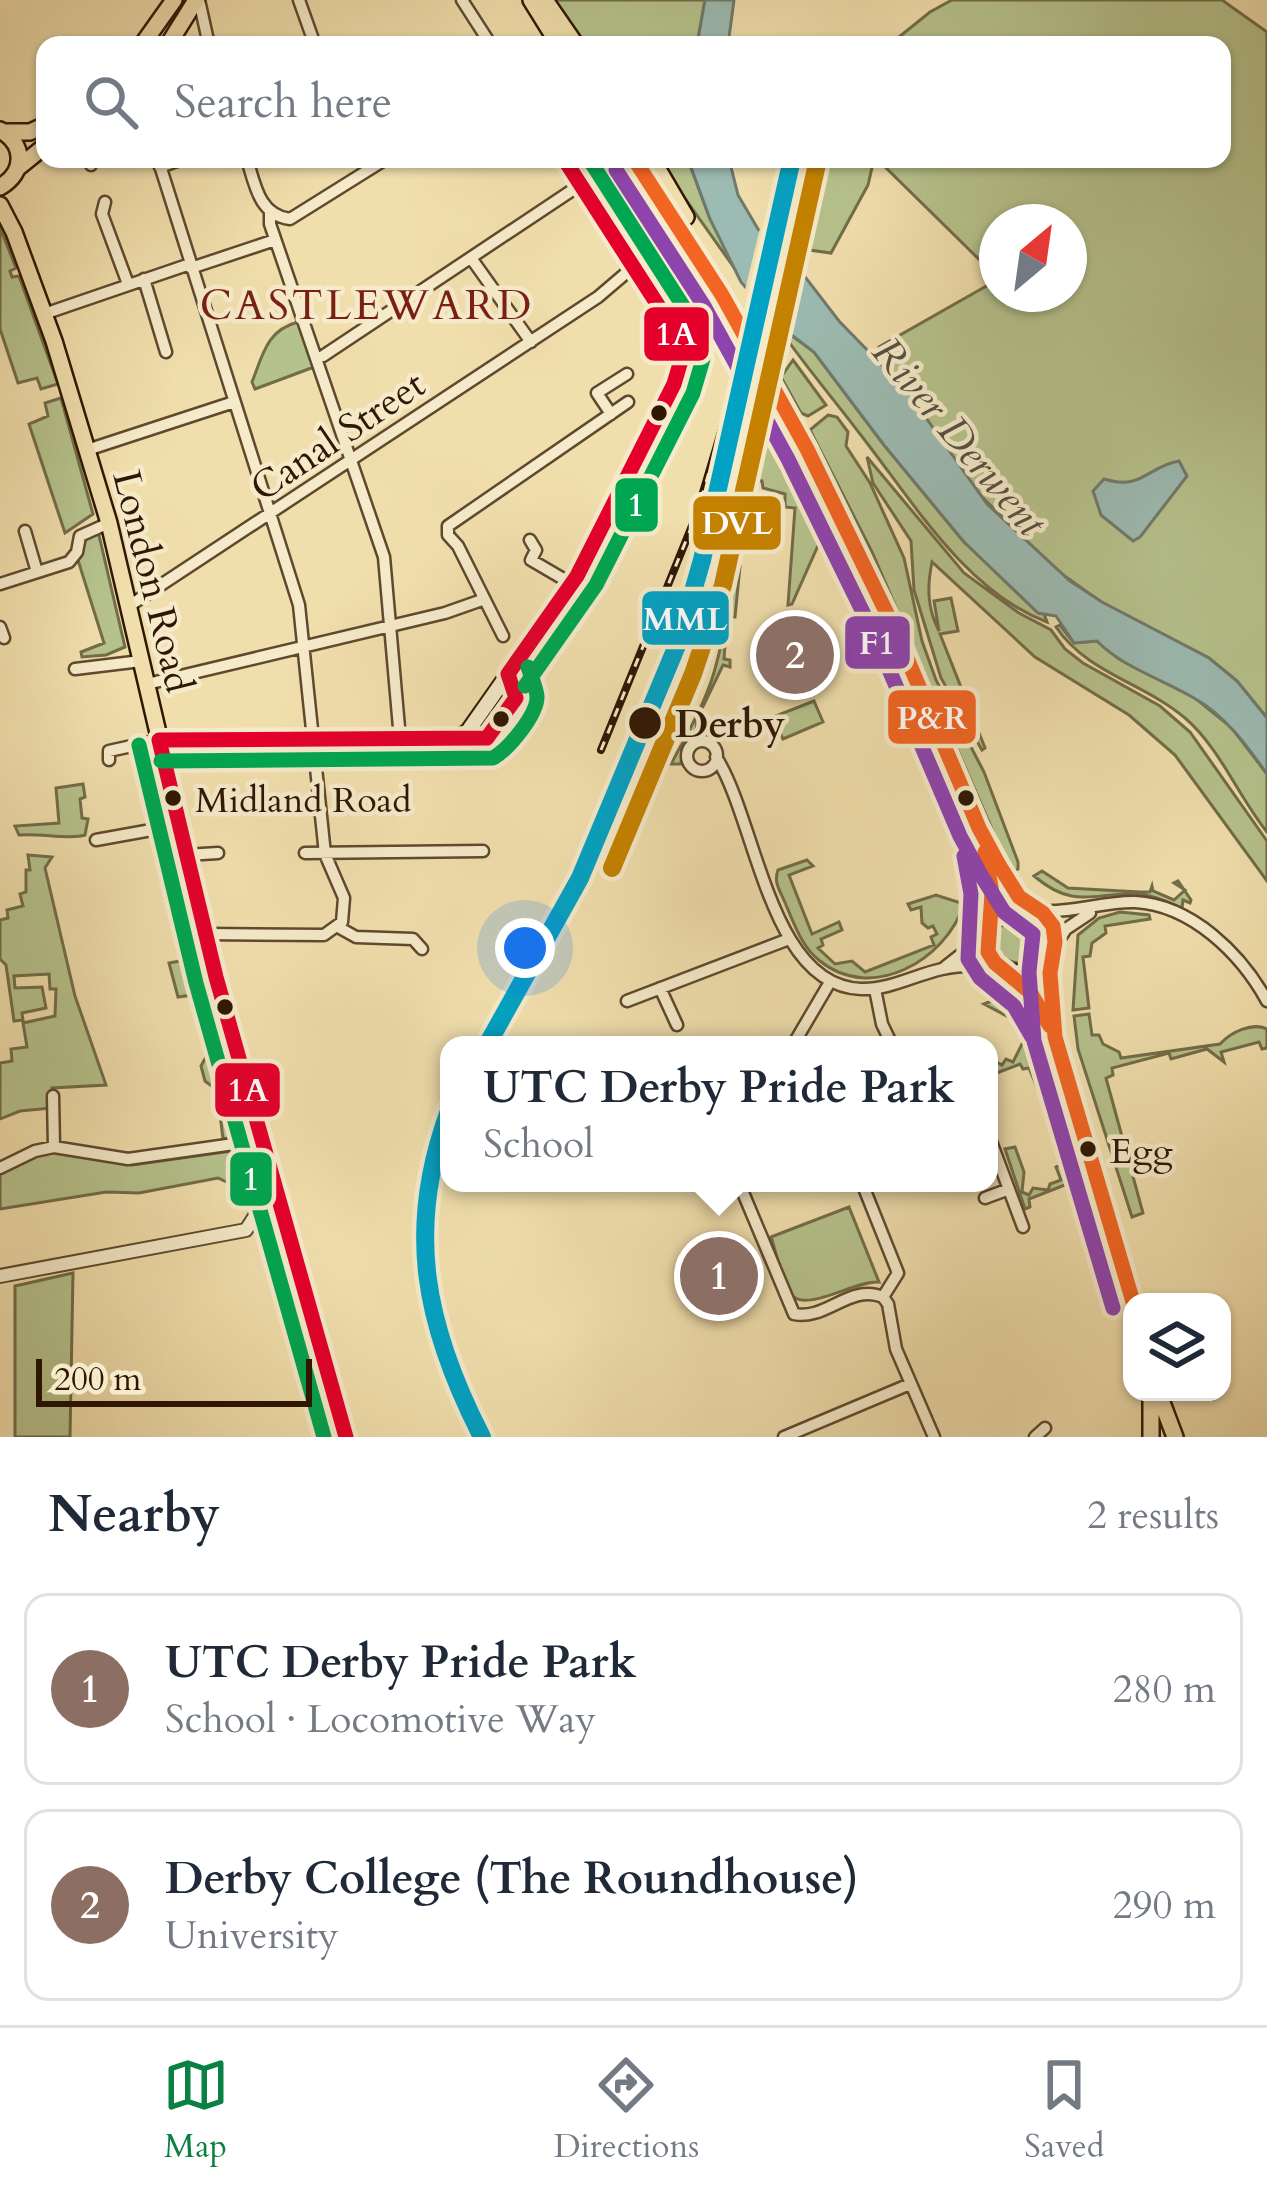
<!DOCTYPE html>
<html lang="en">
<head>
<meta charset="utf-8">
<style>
	body { margin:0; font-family:Cardo,serif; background:#f2f2f3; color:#1f2937 }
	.controls { position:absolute; right:36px; bottom:36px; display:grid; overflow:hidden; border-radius:24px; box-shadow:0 3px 9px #0004 }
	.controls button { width:108px; height:108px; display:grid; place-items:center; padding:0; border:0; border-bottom:3px solid #e0e1e3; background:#fff; color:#1f2937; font:60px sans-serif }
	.compass { position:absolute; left:979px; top:204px; width:108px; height:108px; border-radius:50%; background:#fff; box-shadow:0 3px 9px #0004; rotate:29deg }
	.scale { position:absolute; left:36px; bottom:30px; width:276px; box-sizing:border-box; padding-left:12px; border:6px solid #2f1704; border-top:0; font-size:33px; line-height:42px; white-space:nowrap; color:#2f1704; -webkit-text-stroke:9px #f5eac9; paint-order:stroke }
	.you { position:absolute; left:525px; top:948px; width:42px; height:42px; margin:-30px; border:9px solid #fff; border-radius:50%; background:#1a73e8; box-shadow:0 0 0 18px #1a73e833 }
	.badge { display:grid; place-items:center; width:78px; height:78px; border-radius:50%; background:#0b8043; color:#fff; font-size:39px; font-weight:700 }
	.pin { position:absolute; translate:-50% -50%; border:6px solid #fff; box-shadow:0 3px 12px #0006 }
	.popup { position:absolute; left:440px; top:1036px; width:558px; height:156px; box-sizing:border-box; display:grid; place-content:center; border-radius:24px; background:#fff; filter:drop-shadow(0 3px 9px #0005); font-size:39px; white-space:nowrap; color:#747a83 }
	.popup b { font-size:45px; color:#1f2937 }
	.popup::after { content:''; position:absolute; left:50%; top:100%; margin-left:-24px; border:24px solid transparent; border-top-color:#fff }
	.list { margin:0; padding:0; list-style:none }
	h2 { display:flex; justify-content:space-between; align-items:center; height:156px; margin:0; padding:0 48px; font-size:51px }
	h2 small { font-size:39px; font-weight:400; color:#747a83 }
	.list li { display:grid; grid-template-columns:78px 1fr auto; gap:36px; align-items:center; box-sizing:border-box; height:192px; margin:0 24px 24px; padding:0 24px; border:3px solid #e0e1e3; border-radius:24px }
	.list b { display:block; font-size:45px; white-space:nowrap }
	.list p { margin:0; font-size:39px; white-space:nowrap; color:#747a83 }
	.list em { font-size:39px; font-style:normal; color:#747a83 }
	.icon { flex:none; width:66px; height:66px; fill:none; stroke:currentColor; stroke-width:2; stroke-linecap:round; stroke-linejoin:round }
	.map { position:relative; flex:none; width:1267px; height:1437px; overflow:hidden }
	.search { position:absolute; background:#fff; box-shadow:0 3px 9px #0004; left:36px; right:36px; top:36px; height:132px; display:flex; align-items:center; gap:30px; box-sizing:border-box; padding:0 42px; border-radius:24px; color:#747a83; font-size:45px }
	.sheet { height:588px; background:#fff }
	nav { display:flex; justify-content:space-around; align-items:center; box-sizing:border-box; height:168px; border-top:3px solid #e0e1e3; background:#fff; font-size:33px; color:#747a83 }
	nav a { display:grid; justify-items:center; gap:6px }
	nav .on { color:#0b8043 }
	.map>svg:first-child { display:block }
</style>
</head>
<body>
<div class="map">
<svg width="1267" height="1437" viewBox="0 0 1267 1437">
	<rect width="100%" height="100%" fill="#f0deac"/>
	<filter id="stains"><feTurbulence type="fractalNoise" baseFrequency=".00167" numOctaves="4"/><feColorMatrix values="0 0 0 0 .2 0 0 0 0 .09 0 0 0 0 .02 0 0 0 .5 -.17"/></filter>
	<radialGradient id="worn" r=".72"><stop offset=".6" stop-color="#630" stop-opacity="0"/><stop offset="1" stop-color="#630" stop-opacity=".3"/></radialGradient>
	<!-- green -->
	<path fill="#b6c28c" stroke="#726c48" stroke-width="3" d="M550,0H705L697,45H581Z
		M952,0H1222L1267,32V718L1237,681L1209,658L1101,602L1052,567L975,490L907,391L877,359L879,347L997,280V294H1069V222H997V277L877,159H1222V45H889L930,12Z
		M613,159H616L660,222L625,244L586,183L614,165Z
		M657,159L688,160L710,219L740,276Z
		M813,159H874L868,185L831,253L802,249L785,239L796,196H800Z
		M0,227L16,268L10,271L12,277L19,276L58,384L41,389L37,378L18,383L0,329Z
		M298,322L314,367L255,389L252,382C263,354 267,330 298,322Z
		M776,324L814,352L884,445L964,542L1044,614L1047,622C965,591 912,500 860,434C832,397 802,362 776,324Z
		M793,360L826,405L808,416L801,413L781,377Z
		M754,396L788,440L781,469L820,541L792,604L788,605L795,508L785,507V494L763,488L762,481L747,480L743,534L734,540L740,566L735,617H727L724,659L730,660V667L723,665L696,721L697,729L682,746L681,764H671C687,734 706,702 715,669C735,599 731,525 741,453L750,454L753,449Z
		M61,398L93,514L65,533L29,424L48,416L45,403Z
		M828,415L837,417L848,432L846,446L870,483L904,558L922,641L936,680L984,772L1018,862V869L1011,873L872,552L810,430Z
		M795,450C834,502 1000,858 978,898L971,899C964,810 912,727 878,646C871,629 863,612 857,594C853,582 854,571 848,559L842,560L792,479L789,466Z
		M867,457L964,573L1019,613L1051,630L1065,649L1083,663L1160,706L1190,732L1267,841V881L1175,755L1129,715L1035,657L932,562C927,587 927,608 939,631L934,601L951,598L958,631L940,634L985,748L982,750L941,678L914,590L911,541L873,483Z
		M98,531L125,647L106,655L82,657L81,652L104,643L77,557L87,538Z
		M1060,625L1074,643L1097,641L1119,659L1195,698L1231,727L1267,774V832C1238,796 1220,748 1185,718C1144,683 1087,673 1056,627Z
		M814,701L823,722L783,739L773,717Z
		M83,784L85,797L80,799L82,818L88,819L85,835C72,840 39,833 19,835L15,826L59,823L56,788Z
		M28,855L52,857L45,868L75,996L106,1085L52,1088V1108L20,1111L0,1119V1063L12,1061L11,1049L27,1047L23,1023L55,1016L56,989H50L49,974L14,976L15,988L42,987L46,1008L22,1013L23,1020L14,1021L6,965L0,959V920L8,918L7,910L23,906L20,894L26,892V870H30Z
		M807,860L813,866L789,875L812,934L839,922L842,930L821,939L823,945L818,948L835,964L852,961L865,972L934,945L931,937L937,934L933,926L928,928L922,923L921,907L911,910L908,904L936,895L964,904C946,960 872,1003 820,961C802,947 795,926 786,905C781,892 773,883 778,870Z
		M1042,871L1068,888L1140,892H1150L1152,886L1153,891L1174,900L1185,890L1174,883L1178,881L1191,900L1190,903L1183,900L1182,908C1170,903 1158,897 1145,895C1099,888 1079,914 1034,876Z
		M1120,912L1149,915L1150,919L1105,926L1106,933L1092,943L1090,956L1083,957L1089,1008L1073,1010L1078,935L1099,918Z
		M996 939a24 24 0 1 1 48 0a24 24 0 1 1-48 0Z
		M192,931L204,988L247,1135L223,1139L217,1090L205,1081L201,1066L206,1057L193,995L178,997L169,963L186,960L181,933Z
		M994,1000L1025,1017L1032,1026L1080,1179L1029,1199L1030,1207L1025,1209L1005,1149L1015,1147L1024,1172L1022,1192L1029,1195L1033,1188L1048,1190L1050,1184L1061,1180L1056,1167L1060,1165L1058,1158L1065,1155L1029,1068L1023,1069L1020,1064L989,1076L991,1059L1002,1065L1006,1059L1013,1062L1024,1040L1015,1028L1018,1022L984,1004Z
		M1089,1014L1092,1035H1099L1103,1044L1119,1052L1121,1058L1220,1044C1231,1032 1252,1022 1267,1029V1048L1262,1049L1259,1042L1221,1052L1224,1062L1207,1049L1171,1059L1169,1053L1112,1068L1113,1075L1106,1078L1143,1213L1132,1217L1078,1049L1074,1016Z
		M239,1150L244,1152L254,1195L218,1178L139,1193L106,1192L0,1209V1172L29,1158L56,1151L132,1165Z
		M849,1207L879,1282C855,1280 803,1315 790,1293C780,1277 777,1254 771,1237Z
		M73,1273L70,1437H15V1286Z"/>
	<!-- water -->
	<path fill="#9cbbb2" stroke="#70796c" stroke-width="3" d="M705,0H734L728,45H697Z
		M688,159H729L738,195L758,229L796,265L839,321L907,391L987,504L1070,581L1102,602L1209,658L1237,681L1267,718V774C1247,746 1225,715 1194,698C1162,679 1122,667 1097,641L1074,643L1056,616L1038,613L964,542L884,445L814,352L776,323L741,282L710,219Z
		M1179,461L1187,476L1140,537L1133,541L1101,515L1093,491L1104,479C1142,491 1148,466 1179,461Z"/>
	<!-- pier -->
	<path fill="#f0deac" d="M761,224L783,248L767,321L744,294Z"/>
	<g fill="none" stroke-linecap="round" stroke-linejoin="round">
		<!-- minor casing -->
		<g stroke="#5f492e" stroke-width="15">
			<path id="minor" d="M199,0L209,45
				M299,0L315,45
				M462,0L491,45
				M88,159L91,165
				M158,159L299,605L325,854L344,898L342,922L324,935L205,934
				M247,159C255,185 259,215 290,219L386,159
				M160,167L183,159
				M105,202L102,214L128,284
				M270,213V224L384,557L400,739
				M471,258L531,342
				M191,268L275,240
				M144,279L166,352
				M44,314L190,264
				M323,356L580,185
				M611,414L597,393L627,374
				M87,450L234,402
				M25,531L37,572
				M530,540L536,550L531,560L572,584
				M0,584L69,562L77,552L80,536L109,523
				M129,606L598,297L632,268
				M0,627L4,638
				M503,636L458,546L448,535V526L628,402
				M75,669L141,661
				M147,684L445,613L482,600
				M687 756a15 15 0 1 1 30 0a15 15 0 1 1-30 0Z
				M716,757C757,821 769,986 861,989C889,990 915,975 942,969C960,965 979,965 997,967
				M109,760V751L159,740
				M96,840L179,825
				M305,853L483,851
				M186,855L218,853
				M1041,911C1075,913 1105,901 1135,902C1192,905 1241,954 1267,1001
				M338,927L356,937L413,939L422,949
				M1055,946L1066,929L1090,913
				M945,967L987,934
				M660,988L677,1025
				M875,989L882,1024L892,1045
				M627,1001L789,939
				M793,1045L830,982
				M53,1096L54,1147
				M989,1136L1023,1227
				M0,1168L35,1151L54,1147L128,1159L262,1140
				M739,1183L794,1314C825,1321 851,1283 883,1297L888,1304L896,1349L934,1437
				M862,1183L898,1273L883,1297
				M985,1198L1009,1189
				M784,1437L910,1384
				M1035,1437L1045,1428"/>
		</g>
		<!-- tertiary casing -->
		<g stroke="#5f492e" stroke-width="16">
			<path id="tertiary" d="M0,1276L246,1230L262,1205L256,1165L262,1140"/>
		</g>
		<!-- secondary casing -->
		<g stroke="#2f1704" stroke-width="18">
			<path id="secondary" d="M159,740L194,737L456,739L468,731L577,576L668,397L680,364L682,346L676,329L659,309L564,159"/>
		</g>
		<!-- primary casing -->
		<g stroke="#2f1704" stroke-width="20">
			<path id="primary" d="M531,0L559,45
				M545,0L576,45
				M142,45L174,0
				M168,45L196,0
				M0,130C25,144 26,172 0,187
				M5,132H30L45,125
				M634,159L673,218
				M652,159L686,217
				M19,167L45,146
				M0,205L14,232L54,341L109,523L205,934L346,1437
				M667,318L681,325L695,314
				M682,352C702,334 696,302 698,276
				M807,449C847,529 888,609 923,692C949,752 981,864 1030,906
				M986,854L991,876V922
				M1050,957L1055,1028
				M1006,971C1027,977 1042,970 1053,952V926L1035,908L1009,907L989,926L988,952L995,963L1031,993L1055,1037L1133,1302
				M1158,1392L1175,1437
				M1151,1437V1392"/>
		</g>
		<!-- minor -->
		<use href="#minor" stroke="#f5eac9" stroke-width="10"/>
		<!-- tertiary -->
		<use href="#tertiary" stroke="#f5eac9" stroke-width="12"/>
		<!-- secondary -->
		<use href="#secondary" stroke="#f5eac9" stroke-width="14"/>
		<!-- primary -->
		<use href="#primary" stroke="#f0deac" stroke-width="15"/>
		<!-- rail casing -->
		<g stroke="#2f1704" stroke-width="8">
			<path id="rail" d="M601,750L696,516L752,328"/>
		</g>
		<!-- rail -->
		<use href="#rail" stroke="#f5eac9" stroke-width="3" stroke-dasharray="9" stroke-linecap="butt"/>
		<!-- primary-bridge casing -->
		<g stroke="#2f1704" stroke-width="20" stroke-linecap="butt">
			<path id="primary-bridge" d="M673,218L722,295L807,449"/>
		</g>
		<!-- primary-bridge -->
		<use href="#primary-bridge" stroke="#f0deac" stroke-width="15"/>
		<!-- bus-1 casing -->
		<g stroke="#f5eac9" stroke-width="24">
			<path id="bus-1" d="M508,674L577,576L674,384L682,357L681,341L564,159
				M159,740L216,977L346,1437
				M159,740L487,738L516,698L508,674"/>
		</g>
		<!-- bus-2 casing -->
		<g stroke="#f5eac9" stroke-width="24">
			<path id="bus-2" d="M525,686L596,585L693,393L703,359L699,331L589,159
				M139,745L196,983L324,1437
				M161,761L493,758C508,750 538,714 537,696C536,687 531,676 528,667"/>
		</g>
		<!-- bus-3 casing -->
		<g stroke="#f5eac9" stroke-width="24">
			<path id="bus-3" d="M634,159L722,295L807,449L895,630L979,828L999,865L1019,897L1043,913L1053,926L1055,942L1050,973L1055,1037L1133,1302
				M985,852L992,893L988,952L995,963L1030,992L1050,1026"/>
		</g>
		<!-- bus-4 casing -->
		<g stroke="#f5eac9" stroke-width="24">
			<path id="bus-4" d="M616,170L704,306L788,459L876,639L960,836L981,875L1004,912L1033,934L1029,972L1034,1041L1113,1308
				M964,856L971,894L968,959L980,978L1014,1006L1032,1037"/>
		</g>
		<!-- bus-1 -->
		<use href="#bus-1" stroke="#e4002b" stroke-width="15"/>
		<!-- bus-2 -->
		<use href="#bus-2" stroke="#00a651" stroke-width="15"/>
		<!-- bus-3 -->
		<use href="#bus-3" stroke="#f26522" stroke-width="15"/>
		<!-- bus-4 -->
		<use href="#bus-4" stroke="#8e44ad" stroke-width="15"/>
		<!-- rail-1 casing -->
		<g stroke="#f5eac9" stroke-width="27">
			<path id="rail-1" d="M487,1045L580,878L678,643L702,560L792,159
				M449,1111C405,1230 425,1326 482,1437"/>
		</g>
		<!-- rail-2 casing -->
		<g stroke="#f5eac9" stroke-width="27">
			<path id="rail-2" d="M612,868L693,674L723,585L817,164"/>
		</g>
		<!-- rail-1 -->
		<use href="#rail-1" stroke="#02a2c4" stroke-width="18"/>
		<!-- rail-2 -->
		<use href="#rail-2" stroke="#c58201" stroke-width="18"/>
	</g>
	<!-- markers -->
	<g fill="#2f1704" stroke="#f5eac9" stroke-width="4.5">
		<circle cx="659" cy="413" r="10"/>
		<circle cx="501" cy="719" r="10"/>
		<circle cx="645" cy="723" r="18"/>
		<circle cx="173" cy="798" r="10"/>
		<circle cx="966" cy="798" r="10"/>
		<circle cx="225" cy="1007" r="10"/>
		<circle cx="1088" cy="1149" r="10"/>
	</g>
	<g text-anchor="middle" stroke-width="9" stroke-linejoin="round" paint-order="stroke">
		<!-- bus labels -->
		<g font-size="36" fill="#2f1704" stroke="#f5eac9" text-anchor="start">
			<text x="195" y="812">Midland Road</text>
			<text x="1110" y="1163">Egg</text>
		</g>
		<!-- street labels -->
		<g font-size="39" fill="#2f1704" stroke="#f5eac9">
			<text transform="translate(337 435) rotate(-34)" y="14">Canal Street</text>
			<text transform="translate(154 581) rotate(76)" y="14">London Road</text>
		</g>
		<!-- stop labels -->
		<g font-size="39" font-weight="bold" fill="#2f1704" stroke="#f5eac9" text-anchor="start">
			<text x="675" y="737">Derby</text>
		</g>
		<!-- neighbourhood labels -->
		<g font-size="42" letter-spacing="3" fill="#7a1f14" stroke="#f5eac9">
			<text x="367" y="319">CASTLEWARD</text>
		</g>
		<!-- water labels -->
		<g font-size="42" font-style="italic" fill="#555041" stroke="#f5eac9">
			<text transform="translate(960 436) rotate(50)" y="15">River Derwent</text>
		</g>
	</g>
	<g stroke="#f5eac9" stroke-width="4.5">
		<rect x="642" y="305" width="69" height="58" rx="12" fill="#e4002b"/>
		<rect x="613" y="476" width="47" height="58" rx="12" fill="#00a651"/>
		<rect x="691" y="494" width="92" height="58" rx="12" fill="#c58201"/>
		<rect x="640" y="589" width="91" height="58" rx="12" fill="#02a2c4"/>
		<rect x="843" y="614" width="69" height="57" rx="12" fill="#8e44ad"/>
		<rect x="886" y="688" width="92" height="58" rx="12" fill="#f26522"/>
		<rect x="213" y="1061" width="69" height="58" rx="12" fill="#e4002b"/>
		<rect x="228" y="1150" width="46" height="58" rx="12" fill="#00a651"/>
	</g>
	<g font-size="33" text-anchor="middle" font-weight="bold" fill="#fff">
		<text x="676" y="345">1A</text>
		<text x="636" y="516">1</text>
		<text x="737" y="534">DVL</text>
		<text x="685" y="630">MML</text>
		<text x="877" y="654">F1</text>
		<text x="932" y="729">P&amp;R</text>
		<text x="248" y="1101">1A</text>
		<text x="251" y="1190">1</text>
	</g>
	<rect width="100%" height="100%" filter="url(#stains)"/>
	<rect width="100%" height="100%" fill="url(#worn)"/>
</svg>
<div class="controls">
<button><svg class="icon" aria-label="layers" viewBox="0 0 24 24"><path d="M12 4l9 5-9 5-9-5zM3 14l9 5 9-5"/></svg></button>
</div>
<svg class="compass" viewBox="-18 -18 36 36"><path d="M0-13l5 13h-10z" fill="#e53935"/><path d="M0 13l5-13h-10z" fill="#747a83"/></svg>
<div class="scale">200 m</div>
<div class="you"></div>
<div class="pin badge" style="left:719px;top:1276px;background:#8d6e63">1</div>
<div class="popup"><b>UTC Derby Pride Park</b>School</div>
<div class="pin badge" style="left:795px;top:655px;background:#8d6e63">2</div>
<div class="search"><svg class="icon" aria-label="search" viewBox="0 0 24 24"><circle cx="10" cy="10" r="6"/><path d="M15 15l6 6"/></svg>Search here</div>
</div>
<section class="sheet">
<h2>Nearby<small>2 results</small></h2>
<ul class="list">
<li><span class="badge" style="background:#8d6e63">1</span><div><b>UTC Derby Pride Park</b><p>School · Locomotive Way</p></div><em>280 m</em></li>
<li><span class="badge" style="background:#8d6e63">2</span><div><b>Derby College (The Roundhouse)</b><p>University</p></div><em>290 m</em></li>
</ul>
</section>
<nav>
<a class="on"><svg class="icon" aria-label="map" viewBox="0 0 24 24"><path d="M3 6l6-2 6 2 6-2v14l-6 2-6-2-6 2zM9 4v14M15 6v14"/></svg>Map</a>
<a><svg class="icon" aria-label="directions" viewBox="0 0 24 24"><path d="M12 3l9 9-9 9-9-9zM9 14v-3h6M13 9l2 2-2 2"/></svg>Directions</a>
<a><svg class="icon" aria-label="saved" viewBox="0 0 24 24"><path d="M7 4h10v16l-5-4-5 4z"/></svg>Saved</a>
</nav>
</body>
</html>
